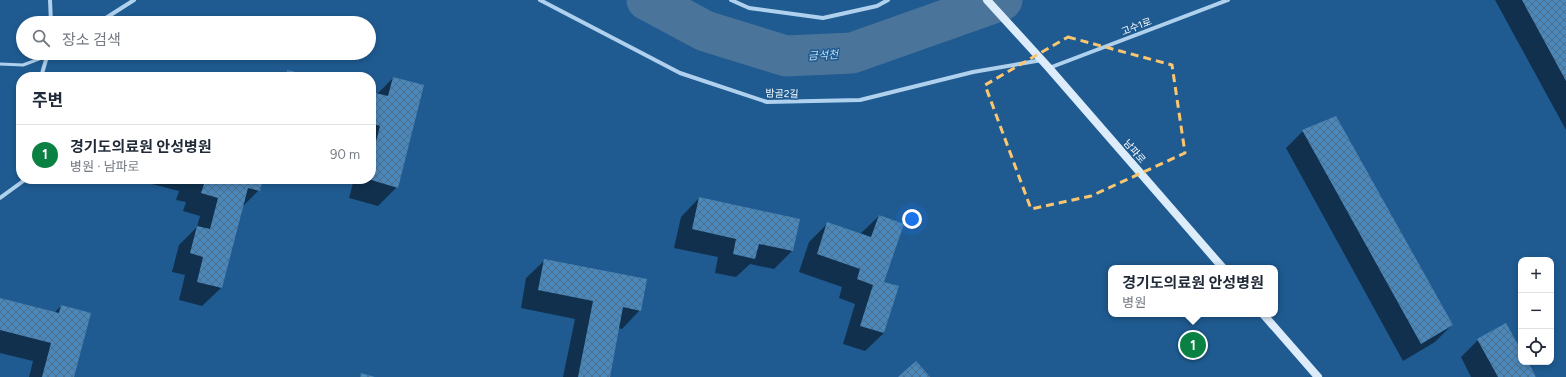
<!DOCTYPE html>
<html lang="ko">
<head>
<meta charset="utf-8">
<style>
	body { margin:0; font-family:Figtree,"Noto Sans KR",sans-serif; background:#f2f2f3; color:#1f2937 }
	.controls { position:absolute; right:12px; bottom:12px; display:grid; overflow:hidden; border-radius:8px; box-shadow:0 2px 6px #0003 }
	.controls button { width:36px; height:36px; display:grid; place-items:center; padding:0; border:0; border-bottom:1px solid #e0e1e3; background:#fff; color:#1f2937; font:20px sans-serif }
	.you { position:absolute; left:912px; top:219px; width:14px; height:14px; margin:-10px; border:3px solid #fff; border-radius:50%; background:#1a73e8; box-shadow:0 0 0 6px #1a73e833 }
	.badge { display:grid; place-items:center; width:26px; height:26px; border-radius:50%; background:#0b8043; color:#fff; font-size:13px; font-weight:700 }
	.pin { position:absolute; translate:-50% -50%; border:2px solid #fff; box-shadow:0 1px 4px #0006 }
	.popup { position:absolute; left:1108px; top:265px; width:170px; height:52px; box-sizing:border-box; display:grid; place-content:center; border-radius:8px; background:#fff; filter:drop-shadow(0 1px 3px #0005); font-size:13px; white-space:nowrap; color:#747a83 }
	.popup b { font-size:15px; color:#1f2937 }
	.popup::after { content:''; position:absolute; left:50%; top:100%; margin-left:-8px; border:8px solid transparent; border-top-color:#fff }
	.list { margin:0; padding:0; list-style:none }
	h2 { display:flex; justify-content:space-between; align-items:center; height:52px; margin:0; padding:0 16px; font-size:17px }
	h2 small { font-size:13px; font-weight:400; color:#747a83 }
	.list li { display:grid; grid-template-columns:26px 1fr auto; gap:12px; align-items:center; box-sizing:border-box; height:60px; padding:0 16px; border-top:1px solid #e0e1e3 }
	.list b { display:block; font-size:15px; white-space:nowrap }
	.list p { margin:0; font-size:13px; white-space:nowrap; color:#747a83 }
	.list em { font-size:13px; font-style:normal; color:#747a83 }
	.icon { flex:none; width:22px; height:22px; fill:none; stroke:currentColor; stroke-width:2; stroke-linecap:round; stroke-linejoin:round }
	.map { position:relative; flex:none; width:1566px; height:377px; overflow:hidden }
	.search { position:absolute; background:#fff; box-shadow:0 2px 6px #0003; left:16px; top:16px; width:360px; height:44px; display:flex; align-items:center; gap:10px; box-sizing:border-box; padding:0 14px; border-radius:22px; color:#747a83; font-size:15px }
	.panel { position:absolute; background:#fff; box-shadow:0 2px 6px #0003; left:16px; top:72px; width:360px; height:112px; border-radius:16px }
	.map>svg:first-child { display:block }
</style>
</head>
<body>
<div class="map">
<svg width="1566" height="377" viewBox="0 0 1566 377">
	<defs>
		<pattern id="building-cross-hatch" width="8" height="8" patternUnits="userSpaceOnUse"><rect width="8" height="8" fill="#4c87b9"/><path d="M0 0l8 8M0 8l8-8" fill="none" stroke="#4c6f8d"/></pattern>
	</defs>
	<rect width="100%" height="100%" fill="#1f5b91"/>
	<!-- shadow -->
	<path fill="#0007" d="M1495,0H1566V130Z
		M287,71L311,77H281Z
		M393,78L397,187L378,206L349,198L354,179H371V93L377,94Z
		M1303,131L1452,325L1435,342L1403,361L1286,148Z
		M132,179H262L259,190L241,208L221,288L202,306L179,300L185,275L172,272L179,245L197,227L200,216L183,211L186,202L176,200L179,191Z
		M699,198L792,251L774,269L750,264L736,277L715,273L718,257L674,248L681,217Z
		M879,216L883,282L898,287L884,333L865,351L843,344L855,304L839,298L842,287L799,272L809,242L828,223L860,234Z
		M545,260L640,310L622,329L618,328L609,377H563L575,319L521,308L526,278Z
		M0,299L54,313L61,306L73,377H29L33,361L0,353Z
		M1478,340L1521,352V362H1527L1535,377H1471L1461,357Z"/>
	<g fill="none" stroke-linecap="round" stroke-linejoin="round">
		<!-- river -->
		<path stroke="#4a749a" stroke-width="41" d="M647,0L705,31L786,56L852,53L1002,0"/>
	</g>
	<!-- building -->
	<path fill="url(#building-cross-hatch)" d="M1522,0H1566V81Z
		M287,70L313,76V77H285Z
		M393,77L424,85L398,188L368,179H371V162L380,126L371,123V92L388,96Z
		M1336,116L1453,325L1421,344L1302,130Z
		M195,179H263L260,191L248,188L222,288L197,282L203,257L190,253L197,226L210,229L218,198L201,193L204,184L194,181Z
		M699,197L800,219L793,251L759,244L755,259L733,254L736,239L692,229Z
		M879,215L904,224L884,282L899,286L884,333L860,326L873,285L857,279L860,269L817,254L827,222L871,237Z
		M544,259L647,279L641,311L623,307L610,377H578L593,301L538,290Z
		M0,298L59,313L61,305L91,313L74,377H42L51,343L0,330Z
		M1506,323L1521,350V362H1528L1536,377H1498L1477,339Z
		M916,361L930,377H898Z
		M361,373L375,377H360Z"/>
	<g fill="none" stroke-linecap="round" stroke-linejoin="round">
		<!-- lane -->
		<path stroke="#b0d1ed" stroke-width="3" d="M0,64L23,65L47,56"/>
		<!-- street -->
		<path stroke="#b0d1ed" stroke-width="4" d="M50,0L51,23
			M540,0L680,73L767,102L860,100L973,72L1042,60
			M731,0L749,8L823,18L877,6L888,0
			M98,23L134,0
			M1049,68L1228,0
			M41,77L48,53
			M0,198L26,179"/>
		<!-- secondary -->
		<path stroke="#dcecfa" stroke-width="8" d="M987,0L1049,68L1223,268
			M1263,314L1318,377"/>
	</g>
	<!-- marked area -->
	<path fill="none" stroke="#fbc670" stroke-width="3" stroke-dasharray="8 5" stroke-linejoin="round" d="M1068,37L1172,65L1185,153L1091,196L1031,209L985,85Z"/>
	<g text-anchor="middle" stroke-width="3" stroke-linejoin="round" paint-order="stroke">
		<!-- street labels -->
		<g font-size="10" fill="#fff" stroke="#1f5b91">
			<text transform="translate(1136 26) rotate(-21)" y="4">고수1로</text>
			<text transform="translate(782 93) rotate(2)" y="4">밤골2길</text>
			<text transform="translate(1135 151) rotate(49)" y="4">남파로</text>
		</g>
		<!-- water labels -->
		<g font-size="11" font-style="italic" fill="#bcdbf4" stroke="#1f5b91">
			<text transform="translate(823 55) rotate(-3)" y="4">금석천</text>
		</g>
	</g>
</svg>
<div class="controls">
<button>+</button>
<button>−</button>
<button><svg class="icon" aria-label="locate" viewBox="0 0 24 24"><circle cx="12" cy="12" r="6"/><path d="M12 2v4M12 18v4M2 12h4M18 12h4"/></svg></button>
</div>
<div class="you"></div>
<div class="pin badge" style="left:1193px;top:345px">1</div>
<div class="popup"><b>경기도의료원 안성병원</b>병원</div>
<div class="search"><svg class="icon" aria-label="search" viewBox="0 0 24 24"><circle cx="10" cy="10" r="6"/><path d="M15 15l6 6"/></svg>장소 검색</div>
<section class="panel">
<h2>주변<small></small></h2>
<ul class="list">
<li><span class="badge">1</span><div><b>경기도의료원 안성병원</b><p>병원 · 남파로</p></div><em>90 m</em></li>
</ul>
</section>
</div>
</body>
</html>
